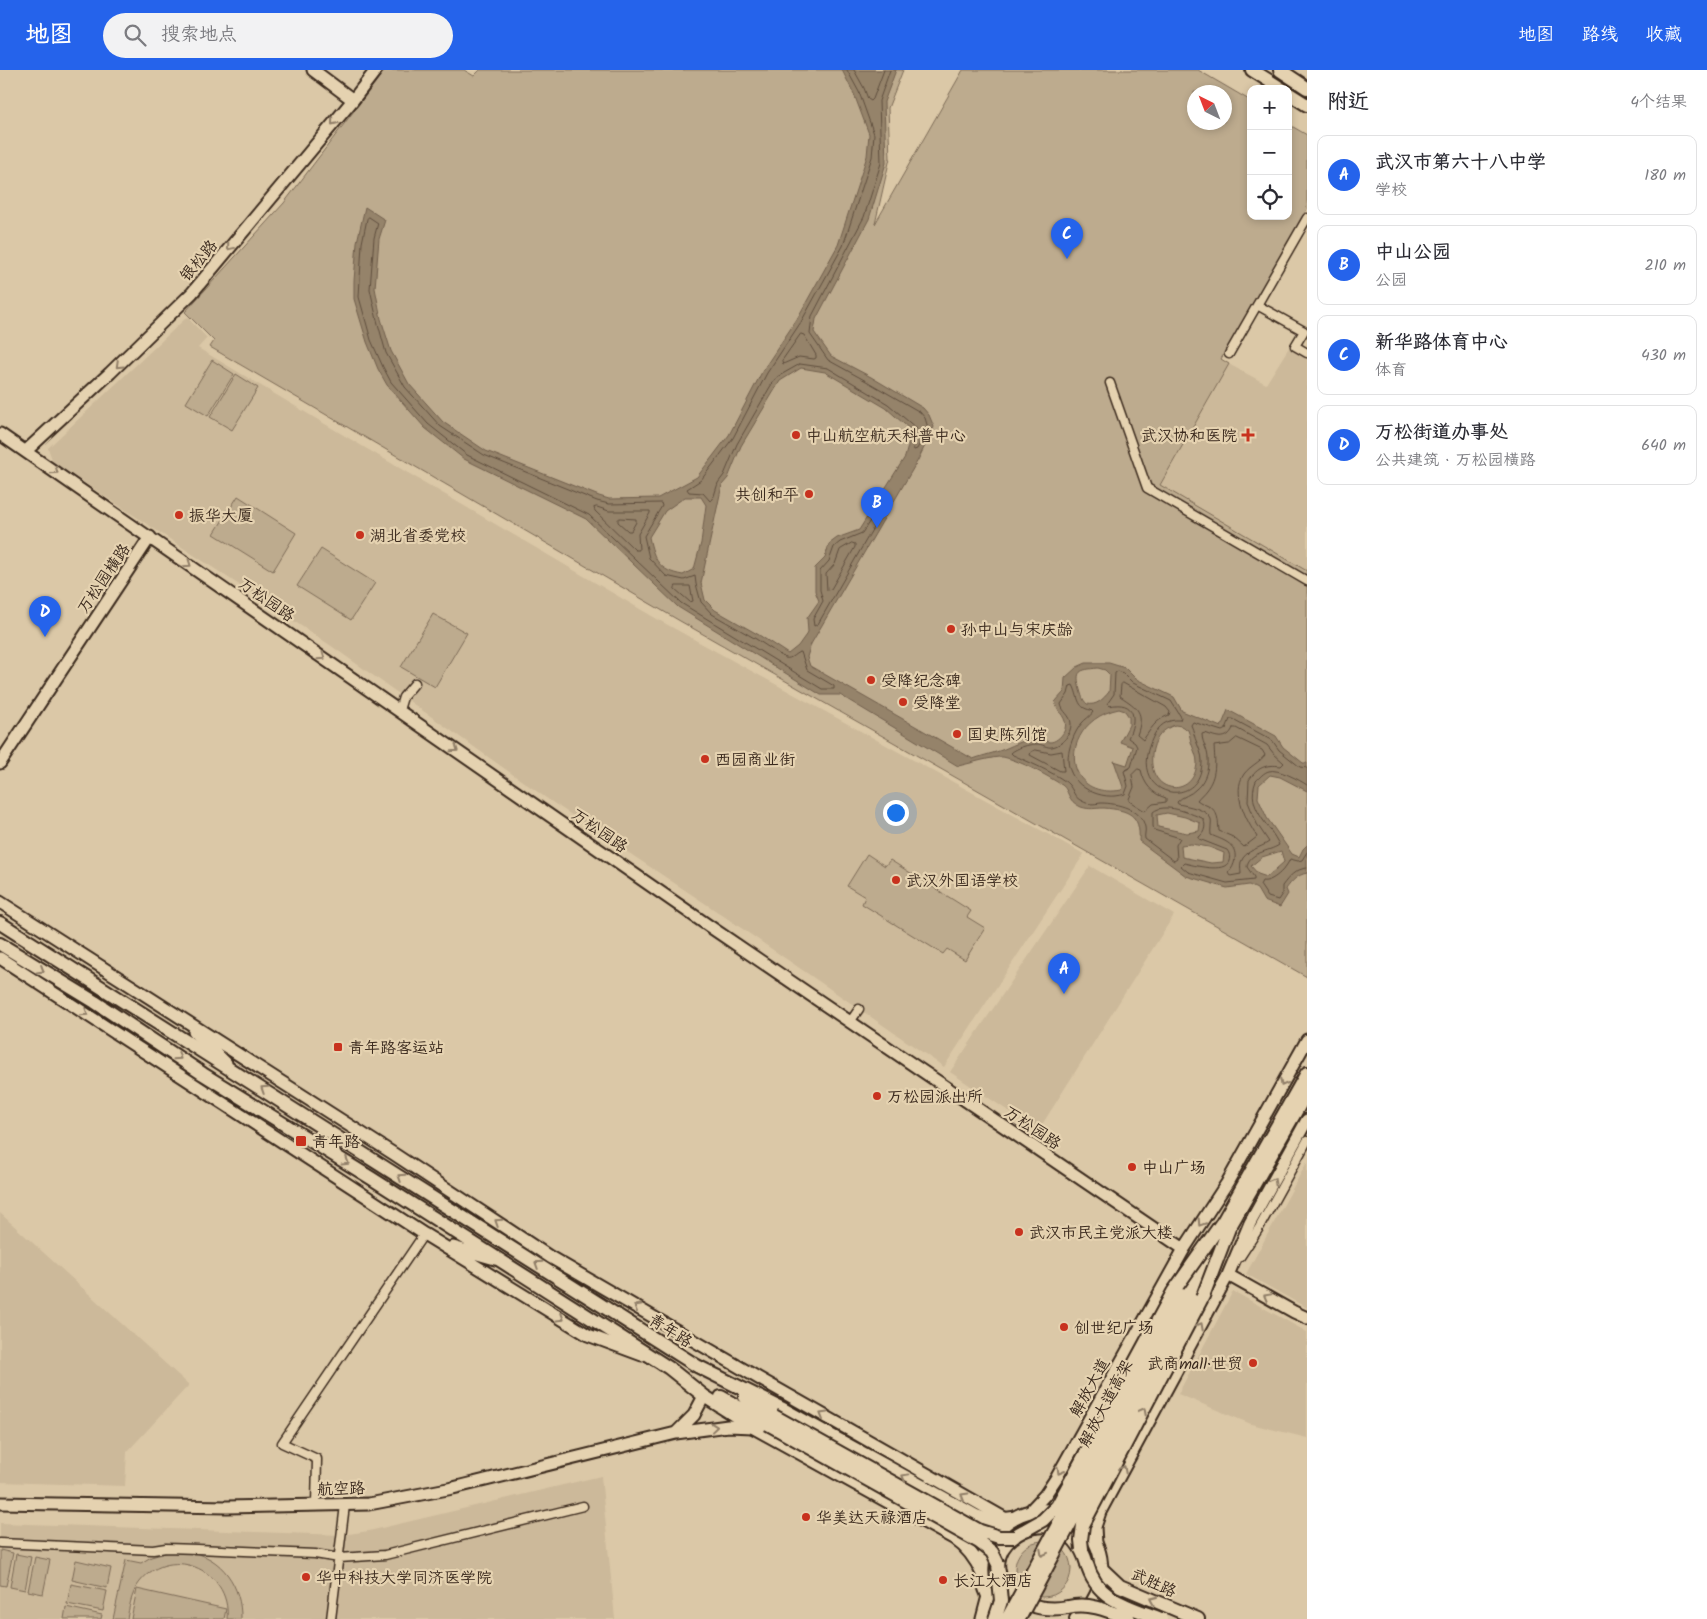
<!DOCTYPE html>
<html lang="zh">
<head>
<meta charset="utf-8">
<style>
	body { margin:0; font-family:Kalam,"LXGW WenKai TC",sans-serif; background:#f2f2f3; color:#2b2b33 }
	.controls { position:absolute; right:15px; top:15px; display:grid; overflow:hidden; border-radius:10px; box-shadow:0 2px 8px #0003 }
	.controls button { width:45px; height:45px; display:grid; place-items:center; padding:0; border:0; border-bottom:1px solid #e1e1e2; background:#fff; color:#2b2b33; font:25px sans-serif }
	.compass { position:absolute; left:1187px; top:15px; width:45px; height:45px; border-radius:50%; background:#fff; box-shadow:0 2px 8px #0003; rotate:318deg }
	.you { position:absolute; left:895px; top:742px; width:18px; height:18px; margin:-12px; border:4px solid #fff; border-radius:50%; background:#1a73e8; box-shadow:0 0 0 8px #1a73e833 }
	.badge { display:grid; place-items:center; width:32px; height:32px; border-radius:50%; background:#2563eb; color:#fff; font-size:16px; font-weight:700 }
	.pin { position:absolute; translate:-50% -41px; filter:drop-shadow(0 1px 2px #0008) }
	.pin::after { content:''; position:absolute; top:26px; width:18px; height:15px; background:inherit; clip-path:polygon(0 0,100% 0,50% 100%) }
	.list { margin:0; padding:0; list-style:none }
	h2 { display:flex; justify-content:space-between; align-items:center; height:65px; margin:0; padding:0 20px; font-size:21px }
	h2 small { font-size:16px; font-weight:400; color:#7c7c81 }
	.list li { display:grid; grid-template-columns:32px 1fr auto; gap:15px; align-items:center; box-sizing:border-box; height:80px; margin:0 10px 10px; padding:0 10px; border:1px solid #e1e1e2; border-radius:10px }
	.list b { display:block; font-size:19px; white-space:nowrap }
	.list p { margin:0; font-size:16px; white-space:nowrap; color:#7c7c81 }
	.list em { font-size:16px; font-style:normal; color:#7c7c81 }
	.icon { flex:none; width:28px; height:28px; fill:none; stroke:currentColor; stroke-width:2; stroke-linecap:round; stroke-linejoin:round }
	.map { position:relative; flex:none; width:1307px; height:1549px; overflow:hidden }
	header { display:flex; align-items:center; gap:30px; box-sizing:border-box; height:70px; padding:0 25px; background:#2563eb; color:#fff }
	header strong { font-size:24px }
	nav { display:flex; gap:28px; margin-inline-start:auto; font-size:18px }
	.search { width:350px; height:45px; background:#f2f2f3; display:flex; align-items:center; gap:12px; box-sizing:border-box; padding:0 18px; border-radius:28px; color:#7c7c81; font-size:19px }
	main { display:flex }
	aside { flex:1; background:#fff }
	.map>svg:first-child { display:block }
</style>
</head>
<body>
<header>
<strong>地图</strong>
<div class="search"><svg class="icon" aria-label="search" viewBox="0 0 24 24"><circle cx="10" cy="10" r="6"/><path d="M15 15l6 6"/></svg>搜索地点</div>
<nav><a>地图</a><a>路线</a><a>收藏</a></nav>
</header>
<main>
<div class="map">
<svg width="1307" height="1549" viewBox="0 0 1307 1549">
	<rect width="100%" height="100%" fill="#dbc8a7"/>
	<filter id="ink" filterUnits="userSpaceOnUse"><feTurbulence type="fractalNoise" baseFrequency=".02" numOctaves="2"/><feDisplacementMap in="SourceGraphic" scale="10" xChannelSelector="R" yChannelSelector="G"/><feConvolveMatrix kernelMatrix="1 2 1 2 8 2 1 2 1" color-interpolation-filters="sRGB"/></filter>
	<g filter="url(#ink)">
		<!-- built -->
		<path fill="#ccb99a" d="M187,247L207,268L198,278L345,366L657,549L1084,784L944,997L709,836L549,730L330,575L53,392L48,378Z
			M1293,271L1307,279V501L1160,415L1229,294L1221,290L1266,314Z
			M1090,796L1174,845L1038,1061L950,1002Z
			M1307,1092V1238L1246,1204Z
			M0,1143L189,1315L127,1382L125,1416L0,1412Z
			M1233,1221L1307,1262V1368L1251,1354L1178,1324Z
			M601,1406L615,1549H0V1453L342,1465L369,1461Z"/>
		<!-- green -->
		<path fill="#bdab8e" stroke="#7c6a56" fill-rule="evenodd" d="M385,0H464L474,6L480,0H903L888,38L890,88L875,154L963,0H1198L1251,31V146H1288V54L1307,65V139L1221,289L1229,294L1160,415L1307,501V907L680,551L210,277L214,271L185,242L284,133ZM1194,22H1224V52H1194Z
			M212,290L234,304L208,346L186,333Z
			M236,304L258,318L232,360L210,347Z
			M238,426L296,463L273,501L214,464Z
			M321,479L375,513L351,550L297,516Z
			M433,544L467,563L435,617L401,597Z
			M867,784L885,796L890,790L971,841L967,847L985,858L965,890L947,879L943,884L862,834L865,827L847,816Z
			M1015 1499a28 28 0 1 1 56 0a28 28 0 1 1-56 0Z
			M0,1480L13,1483L6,1516L0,1515Z
			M169,1482C176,1482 182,1481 189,1482C222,1486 242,1517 241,1549H227C232,1498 166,1472 137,1516C131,1526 129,1538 127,1549H113L126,1490L141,1493L151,1487Z
			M16,1484L31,1487L25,1520L10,1517Z
			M35,1487L50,1490L43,1524L28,1521Z
			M76,1490L111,1498L107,1518L72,1510Z
			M71,1514L107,1521L103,1541L67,1534Z
			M137,1519L226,1539L224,1549H131Z
			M66,1537L102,1545L101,1549H64Z"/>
		<!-- water -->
		<path fill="#95836b" stroke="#715f4c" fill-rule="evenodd" d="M842,0H896L884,32L886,93L869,149L816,249L814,262L831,286L871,307L923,338L929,345L934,357L918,390L811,574L807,587L810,596L973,689C981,686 990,684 999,681C1011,677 1023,669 1036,669C1041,669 1046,672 1051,672C1057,671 1063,665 1065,659C1068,648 1058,643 1055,632L1064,622L1065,608L1077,597L1086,593H1109L1125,598L1136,609L1174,627L1182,641L1221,657L1228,640L1276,666L1283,677L1303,693H1307V721L1280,707L1270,705L1259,715L1258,728L1267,748L1292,784L1299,787L1303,779L1307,775V803C1297,805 1292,811 1286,819L1288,824L1280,837L1264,831L1257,819L1249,815L1227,818L1186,806L1139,771C1141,744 1128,740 1104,738C1095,738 1090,740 1081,737C1066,730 1070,721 1062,715C1048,706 1019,690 1003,687C994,686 968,694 958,696L840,625H821L678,537L586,449L464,389L425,358L387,315L378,299L367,272L354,229V211L357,172L365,137L385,150L379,169L375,218L381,249L391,281L409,314L443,352L486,381L599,426L609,429L658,428L697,407L729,365L763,300L797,249L838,175L867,86L869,64L854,24ZM801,298L825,302L886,338L912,361L905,387L859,460L837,468L829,474L825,488L815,498V521L819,531L807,548L808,562L798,576L788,584L759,565L715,540L705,530L701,513L722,415L728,408L741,376L780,311ZM685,427H701L706,435L701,473L694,499L683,505C659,501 654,490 649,467L665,441ZM1098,598L1105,600L1110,605L1109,622C1103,629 1097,636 1087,634C1082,629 1082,626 1080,620C1075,600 1079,600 1098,598ZM1119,639L1125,641L1129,647V655L1120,672L1133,677L1127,695L1114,691L1123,717L1122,720C1059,731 1059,651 1119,639ZM1175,655L1181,656L1188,660C1190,665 1190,670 1192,675C1194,681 1197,686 1197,693C1194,731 1143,724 1153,679C1156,667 1163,659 1175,655ZM1167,743L1185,747L1200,753L1199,761L1187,763L1158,757L1157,745ZM1191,774L1209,777L1224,783L1223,792L1211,793L1182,787L1181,775ZM1281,781L1284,792L1267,807L1258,804L1251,796L1262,787Z"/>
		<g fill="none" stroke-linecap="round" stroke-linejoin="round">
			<!-- shore -->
			<path stroke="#5f4e3d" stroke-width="1" d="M847,0L859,22L874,64L872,87L843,176L801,252L767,303L733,368L701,410L687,419L689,422L703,423L710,431L713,429L718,413L724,405L737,374L770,317L777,307L800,294L828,298L888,334L916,358L917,362L913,378L914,380L917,379L928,358L925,348L920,342L868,312L828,290L810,264L812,246L864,147L881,93L879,31L890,0
				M854,0L864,18L868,29L871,31L873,29L884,0
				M369,147L378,153L374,168L370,219L377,250L386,283L405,317L440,356L484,385L597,431L609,434L661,433L662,436L644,466L649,488L666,506L684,510L695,506L696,514L701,532L712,544L756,569L785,588C792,590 795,582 801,582L807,600L834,616V619H822L681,533L589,445L467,385L428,354L391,312L383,297L371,270L359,227L362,173L367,149Z
				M801,264L804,265L816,285V288L814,289L799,287L783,294L782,291Z
				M883,433L885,437L818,554L814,556L813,549L823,531L820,520V501L829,491L834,477L840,472L862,463L881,434Z
				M597,437L609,441H650V443L638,464L639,480H635L595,441L594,438Z
				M620,448L636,449V452L631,461H628L618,452V450Z
				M852,473L855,474V477L831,519L827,520L826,504L835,494L840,480Z
				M676,516H690L693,531L690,532L675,519Z
				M1123,613L1166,637L1170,642L1169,645C1154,651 1152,658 1143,670L1137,665C1145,642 1138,638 1120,626L1121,615Z
				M1233,658H1236L1267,675L1274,684L1284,693L1281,696C1266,694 1258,697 1249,710L1248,732L1257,754L1269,772C1261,778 1245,780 1241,792C1240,796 1241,801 1241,804L1230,806L1228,803C1232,799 1234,795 1235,789C1237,773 1222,770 1211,765C1210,760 1212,754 1211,749C1207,739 1188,736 1178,734L1177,732C1182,726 1191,725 1196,719C1207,710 1211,692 1206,679C1204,673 1202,670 1202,664L1205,663C1216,667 1227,672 1233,658Z
				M1237,668L1262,680L1265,685C1260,692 1250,696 1244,704C1231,723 1247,751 1257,767L1244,777L1233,767L1219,761C1218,751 1219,741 1208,736C1204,734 1201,733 1197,730C1200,726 1203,724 1206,720C1217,706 1215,692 1214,676L1229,674Z
				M1036,680L1051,683L1062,681L1064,701H1060L1030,685L1031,682Z
				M1307,698L1300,697L1279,680L1272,670L1233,649H1230L1226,659L1222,661L1193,652L1191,655C1194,661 1194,667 1197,673C1199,679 1202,684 1202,691C1202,743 1123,727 1153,667C1158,656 1167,649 1180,650L1181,647L1171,631L1133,613L1123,603L1118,601L1115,603L1114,624L1107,634L1109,636C1136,630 1137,649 1128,668L1135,673L1137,677L1131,697L1124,701L1128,716L1125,724C1102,732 1069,717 1068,690C1068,679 1074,662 1082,653C1085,649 1090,647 1093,642L1091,640C1076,638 1079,626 1073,615L1070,616L1068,624L1061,634C1062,642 1071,645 1071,654C1071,664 1063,675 1052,677C1047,678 1042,674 1037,674C1029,674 1016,678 1011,683L1013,685C1024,690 1060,705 1068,714C1074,720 1073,727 1082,731C1089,735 1093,734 1101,733C1117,733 1142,739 1145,757C1146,761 1144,765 1145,769L1174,791L1177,789L1176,775L1180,768L1154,760L1153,756V742C1165,732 1189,743 1202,748C1207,753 1205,763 1199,767V769L1227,780C1230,784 1230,787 1229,791C1225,804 1193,795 1184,793L1181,796L1188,802L1227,813L1254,810V807L1247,797C1248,782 1269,782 1279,775C1270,754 1245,738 1256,711C1259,708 1264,702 1269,701C1277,698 1300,710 1307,715
				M1138,699L1141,700C1144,714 1152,724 1166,728V732L1153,734L1145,741L1129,731V729L1134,717L1132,705Z
				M1307,782L1302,790L1298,791L1290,789C1286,799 1272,813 1262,811L1260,815L1268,827L1278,830L1282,824V816C1289,807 1295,799 1307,798"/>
			<!-- street casing -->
			<g stroke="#3b2a1e" stroke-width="11">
				<path id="street" d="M1257,235L1304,261L1295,276L1307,283
					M1229,284L1307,148
					M1110,313L1147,418L1307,511
					M399,640L403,627L415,613
					M850,952L859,939
					M1240,1187L1259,1158L1307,1071
					M316,1435L317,1389L282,1373L424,1164
					M0,1473L153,1480L166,1478L197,1479L315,1484L339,1488L385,1485L583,1436
					M331,1549L345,1435"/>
			</g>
			<!-- secondary casing -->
			<g stroke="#3b2a1e" stroke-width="15">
				<path id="secondary" d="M313,0L353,30
					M0,364L709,856L1184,1179
					M26,381L110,303L192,223L353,30L376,0
					M0,693L150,467
					M0,832L394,1084L550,1187L760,1309L1006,1449
					M0,888L424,1164L588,1265L642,1285
					M194,962L226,993
					M453,1177L495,1189
					M1228,1205L1294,1242L1307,1248
					M676,1363L694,1345L704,1326
					M0,1433L227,1437L369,1434L453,1418L676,1363L728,1356L753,1357
					M1029,1442L1045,1425L1057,1407L1184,1179L1227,1113L1307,970
					M1096,1474L1095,1457L1100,1442L1228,1205L1250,1153L1307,1050
					M982,1549L988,1526"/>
			</g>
			<!-- primary casing -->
			<g stroke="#3b2a1e" stroke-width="16">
				<path id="primary" d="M1252,0L1282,19
					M1280,0L1307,18
					M1288,23L1307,35
					M0,853L697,1296L781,1338L976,1446L991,1451L1013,1448
					M0,874L95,932L203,1004L371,1108L669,1298L704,1326L753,1357L954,1468C967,1477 976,1488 982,1503
					M1217,1162L1307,1003
					M1224,1167L1307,1022
					M1182,1225L1204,1186
					M1191,1229L1213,1189
					M721,1327L768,1354
					M745,1327L774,1346
					M1102,1499L1120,1516L1198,1549
					M1068,1537C1008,1549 971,1487 1023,1461C1033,1456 1045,1455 1056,1458C1073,1464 1082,1477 1087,1494
					M1004,1547C943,1489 1024,1405 1082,1456C1093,1466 1100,1479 1101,1493C1104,1515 1094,1536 1076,1549
					M1083,1549L1096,1548L1109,1549"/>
			</g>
			<!-- street -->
			<use href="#street" stroke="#e5d2b0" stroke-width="8"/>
			<!-- secondary -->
			<use href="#secondary" stroke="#e5d2b0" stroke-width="11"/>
			<!-- primary -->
			<use href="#primary" stroke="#e5d2b0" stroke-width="12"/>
			<!-- primary-bridge casing -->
			<g stroke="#3b2a1e" stroke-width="16" stroke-linecap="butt">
				<path id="primary-bridge" d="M774,1346L980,1461L999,1467H1014
					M768,1354L979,1472L992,1482L998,1494
					M1027,1459L1043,1450L1057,1436L1173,1222L1221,1154
					M1082,1479L1081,1470L1083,1455L1203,1226L1229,1158
					M1087,1494C1096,1530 1130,1537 1161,1549
					M1068,1537C1090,1532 1109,1541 1129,1549
					M995,1549L1001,1531L999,1510
					M1007,1549L1182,1225
					M1019,1549L1191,1229"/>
			</g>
			<!-- primary-bridge -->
			<use href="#primary-bridge" stroke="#e5d2b0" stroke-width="12"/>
		</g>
		<!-- one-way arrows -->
		<defs><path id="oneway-chevron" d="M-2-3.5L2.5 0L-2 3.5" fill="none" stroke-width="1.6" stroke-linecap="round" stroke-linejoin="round" transform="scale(1.25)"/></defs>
		<g stroke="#907e67">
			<use href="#oneway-chevron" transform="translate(334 52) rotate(129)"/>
			<use href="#oneway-chevron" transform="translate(230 177) rotate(130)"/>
			<use href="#oneway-chevron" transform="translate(119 295) rotate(136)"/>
			<use href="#oneway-chevron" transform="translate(55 401) rotate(35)"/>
			<use href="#oneway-chevron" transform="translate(188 494) rotate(35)"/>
			<use href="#oneway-chevron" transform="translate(322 587) rotate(35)"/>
			<use href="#oneway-chevron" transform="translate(455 679) rotate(35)"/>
			<use href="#oneway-chevron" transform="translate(41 900) rotate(31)"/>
			<use href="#oneway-chevron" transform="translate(85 943) rotate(33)"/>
			<use href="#oneway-chevron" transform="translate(178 987) rotate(34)"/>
			<use href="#oneway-chevron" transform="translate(1283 1013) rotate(119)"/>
			<use href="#oneway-chevron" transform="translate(264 1019) rotate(-147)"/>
			<use href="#oneway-chevron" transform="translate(346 1092) rotate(32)"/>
			<use href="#oneway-chevron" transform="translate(401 1107) rotate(-147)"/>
			<use href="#oneway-chevron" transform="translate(1273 1111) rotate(-61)"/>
			<use href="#oneway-chevron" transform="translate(498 1152) rotate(-147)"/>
			<use href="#oneway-chevron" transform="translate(1201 1153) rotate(123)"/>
			<use href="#oneway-chevron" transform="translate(538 1194) rotate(-147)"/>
			<use href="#oneway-chevron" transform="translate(1267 1227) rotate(-151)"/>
			<use href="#oneway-chevron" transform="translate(637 1237) rotate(-150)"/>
			<use href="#oneway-chevron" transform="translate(561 1248) rotate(32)"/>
			<use href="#oneway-chevron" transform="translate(1200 1256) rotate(-62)"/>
			<use href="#oneway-chevron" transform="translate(1143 1341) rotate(-62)"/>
			<use href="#oneway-chevron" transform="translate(823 1345) rotate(-150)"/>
			<use href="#oneway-chevron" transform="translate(714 1357) rotate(-6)"/>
			<use href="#oneway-chevron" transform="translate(1123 1399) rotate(-62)"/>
			<use href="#oneway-chevron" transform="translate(1060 1401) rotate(120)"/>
			<use href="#oneway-chevron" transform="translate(905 1407) rotate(-151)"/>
			<use href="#oneway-chevron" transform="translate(964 1426) rotate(-150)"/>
			<use href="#oneway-chevron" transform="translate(1043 1483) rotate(118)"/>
			<use href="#oneway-chevron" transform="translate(1153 1530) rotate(-157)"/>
		</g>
	</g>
	<!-- markers -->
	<g fill="#c8321e" stroke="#e5d2b0" stroke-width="2">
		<circle cx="796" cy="365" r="5"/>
		<path d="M1245.5 357.5h5v5h5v5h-5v5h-5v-5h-5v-5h5z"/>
		<circle cx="809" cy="424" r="5"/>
		<circle cx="179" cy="445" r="5"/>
		<circle cx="360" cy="465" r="5"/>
		<circle cx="951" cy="559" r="5"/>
		<circle cx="871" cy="610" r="5"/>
		<circle cx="903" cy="632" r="5"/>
		<circle cx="957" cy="664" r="5"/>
		<circle cx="705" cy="689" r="5"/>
		<circle cx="896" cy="810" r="5"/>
		<rect x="333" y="972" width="10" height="10" rx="2.5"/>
		<circle cx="877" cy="1026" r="5"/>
		<rect x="295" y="1065" width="12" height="12" rx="2.5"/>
		<circle cx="1132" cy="1097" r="5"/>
		<circle cx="1019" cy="1162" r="5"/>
		<circle cx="1064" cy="1257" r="5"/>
		<circle cx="1253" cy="1293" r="5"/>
		<circle cx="806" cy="1447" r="5"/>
		<circle cx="306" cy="1507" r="5"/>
		<circle cx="943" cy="1510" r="5"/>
	</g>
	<g text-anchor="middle" stroke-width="4.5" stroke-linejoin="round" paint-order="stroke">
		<!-- street labels -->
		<g font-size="16" fill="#3b2a1e" stroke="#e5d2b0">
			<text transform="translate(198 190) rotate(-50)" y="6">银松路</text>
			<text transform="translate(103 508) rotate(-56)" y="6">万松园横路</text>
			<text transform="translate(267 529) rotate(35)" y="6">万松园路</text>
			<text transform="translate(600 760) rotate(35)" y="6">万松园路</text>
			<text transform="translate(1033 1057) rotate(34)" y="6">万松园路</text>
			<text transform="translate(671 1260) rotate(32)" y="6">青年路</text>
			<text transform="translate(1089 1317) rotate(-61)" y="6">解放大道</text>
			<text transform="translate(1105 1333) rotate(-62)" y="6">解放大道高架</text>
			<text transform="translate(341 1418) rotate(-2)" y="6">航空路</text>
			<text transform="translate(1154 1512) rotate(24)" y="6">武胜路</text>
		</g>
		<!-- poi labels -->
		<g font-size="16" fill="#3b2a1e" stroke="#e5d2b0" text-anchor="start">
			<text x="806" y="371">中山航空航天科普中心</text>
			<text x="1237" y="371" text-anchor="end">武汉协和医院</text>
			<text x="799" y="430" text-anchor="end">共创和平</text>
			<text x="189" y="451">振华大厦</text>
			<text x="370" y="471">湖北省委党校</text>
			<text x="961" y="565">孙中山与宋庆龄</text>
			<text x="881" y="616">受降纪念碑</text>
			<text x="913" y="638">受降堂</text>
			<text x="967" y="670">国史陈列馆</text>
			<text x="715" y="695">西园商业街</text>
			<text x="906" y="816">武汉外国语学校</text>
			<text x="348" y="983">青年路客运站</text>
			<text x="887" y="1032">万松园派出所</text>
			<text x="312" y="1077">青年路</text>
			<text x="1142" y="1103">中山广场</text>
			<text x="1029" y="1168">武汉市民主党派大楼</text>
			<text x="1074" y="1263">创世纪广场</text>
			<text x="1243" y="1299" text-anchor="end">武商mall·世贸</text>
			<text x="816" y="1453">华美达天禄酒店</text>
			<text x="316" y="1513">华中科技大学同济医学院</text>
			<text x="953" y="1516">长江大酒店</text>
		</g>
	</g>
</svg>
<div class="controls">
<button>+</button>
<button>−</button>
<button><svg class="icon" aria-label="locate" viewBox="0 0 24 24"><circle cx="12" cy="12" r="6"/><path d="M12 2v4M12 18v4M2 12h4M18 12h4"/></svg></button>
</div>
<svg class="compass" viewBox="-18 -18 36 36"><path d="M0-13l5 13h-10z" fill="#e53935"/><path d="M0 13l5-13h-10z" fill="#7c7c81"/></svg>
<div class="you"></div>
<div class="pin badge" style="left:1064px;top:924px">A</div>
<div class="pin badge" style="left:877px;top:458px">B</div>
<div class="pin badge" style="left:1067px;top:189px">C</div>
<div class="pin badge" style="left:45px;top:567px">D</div>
</div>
<aside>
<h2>附近<small>4个结果</small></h2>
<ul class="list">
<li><span class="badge">A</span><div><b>武汉市第六十八中学</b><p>学校</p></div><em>180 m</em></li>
<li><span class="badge">B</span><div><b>中山公园</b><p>公园</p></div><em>210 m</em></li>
<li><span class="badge">C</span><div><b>新华路体育中心</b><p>体育</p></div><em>430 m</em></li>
<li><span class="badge">D</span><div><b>万松街道办事处</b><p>公共建筑 · 万松园横路</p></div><em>640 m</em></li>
</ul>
</aside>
</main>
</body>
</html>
